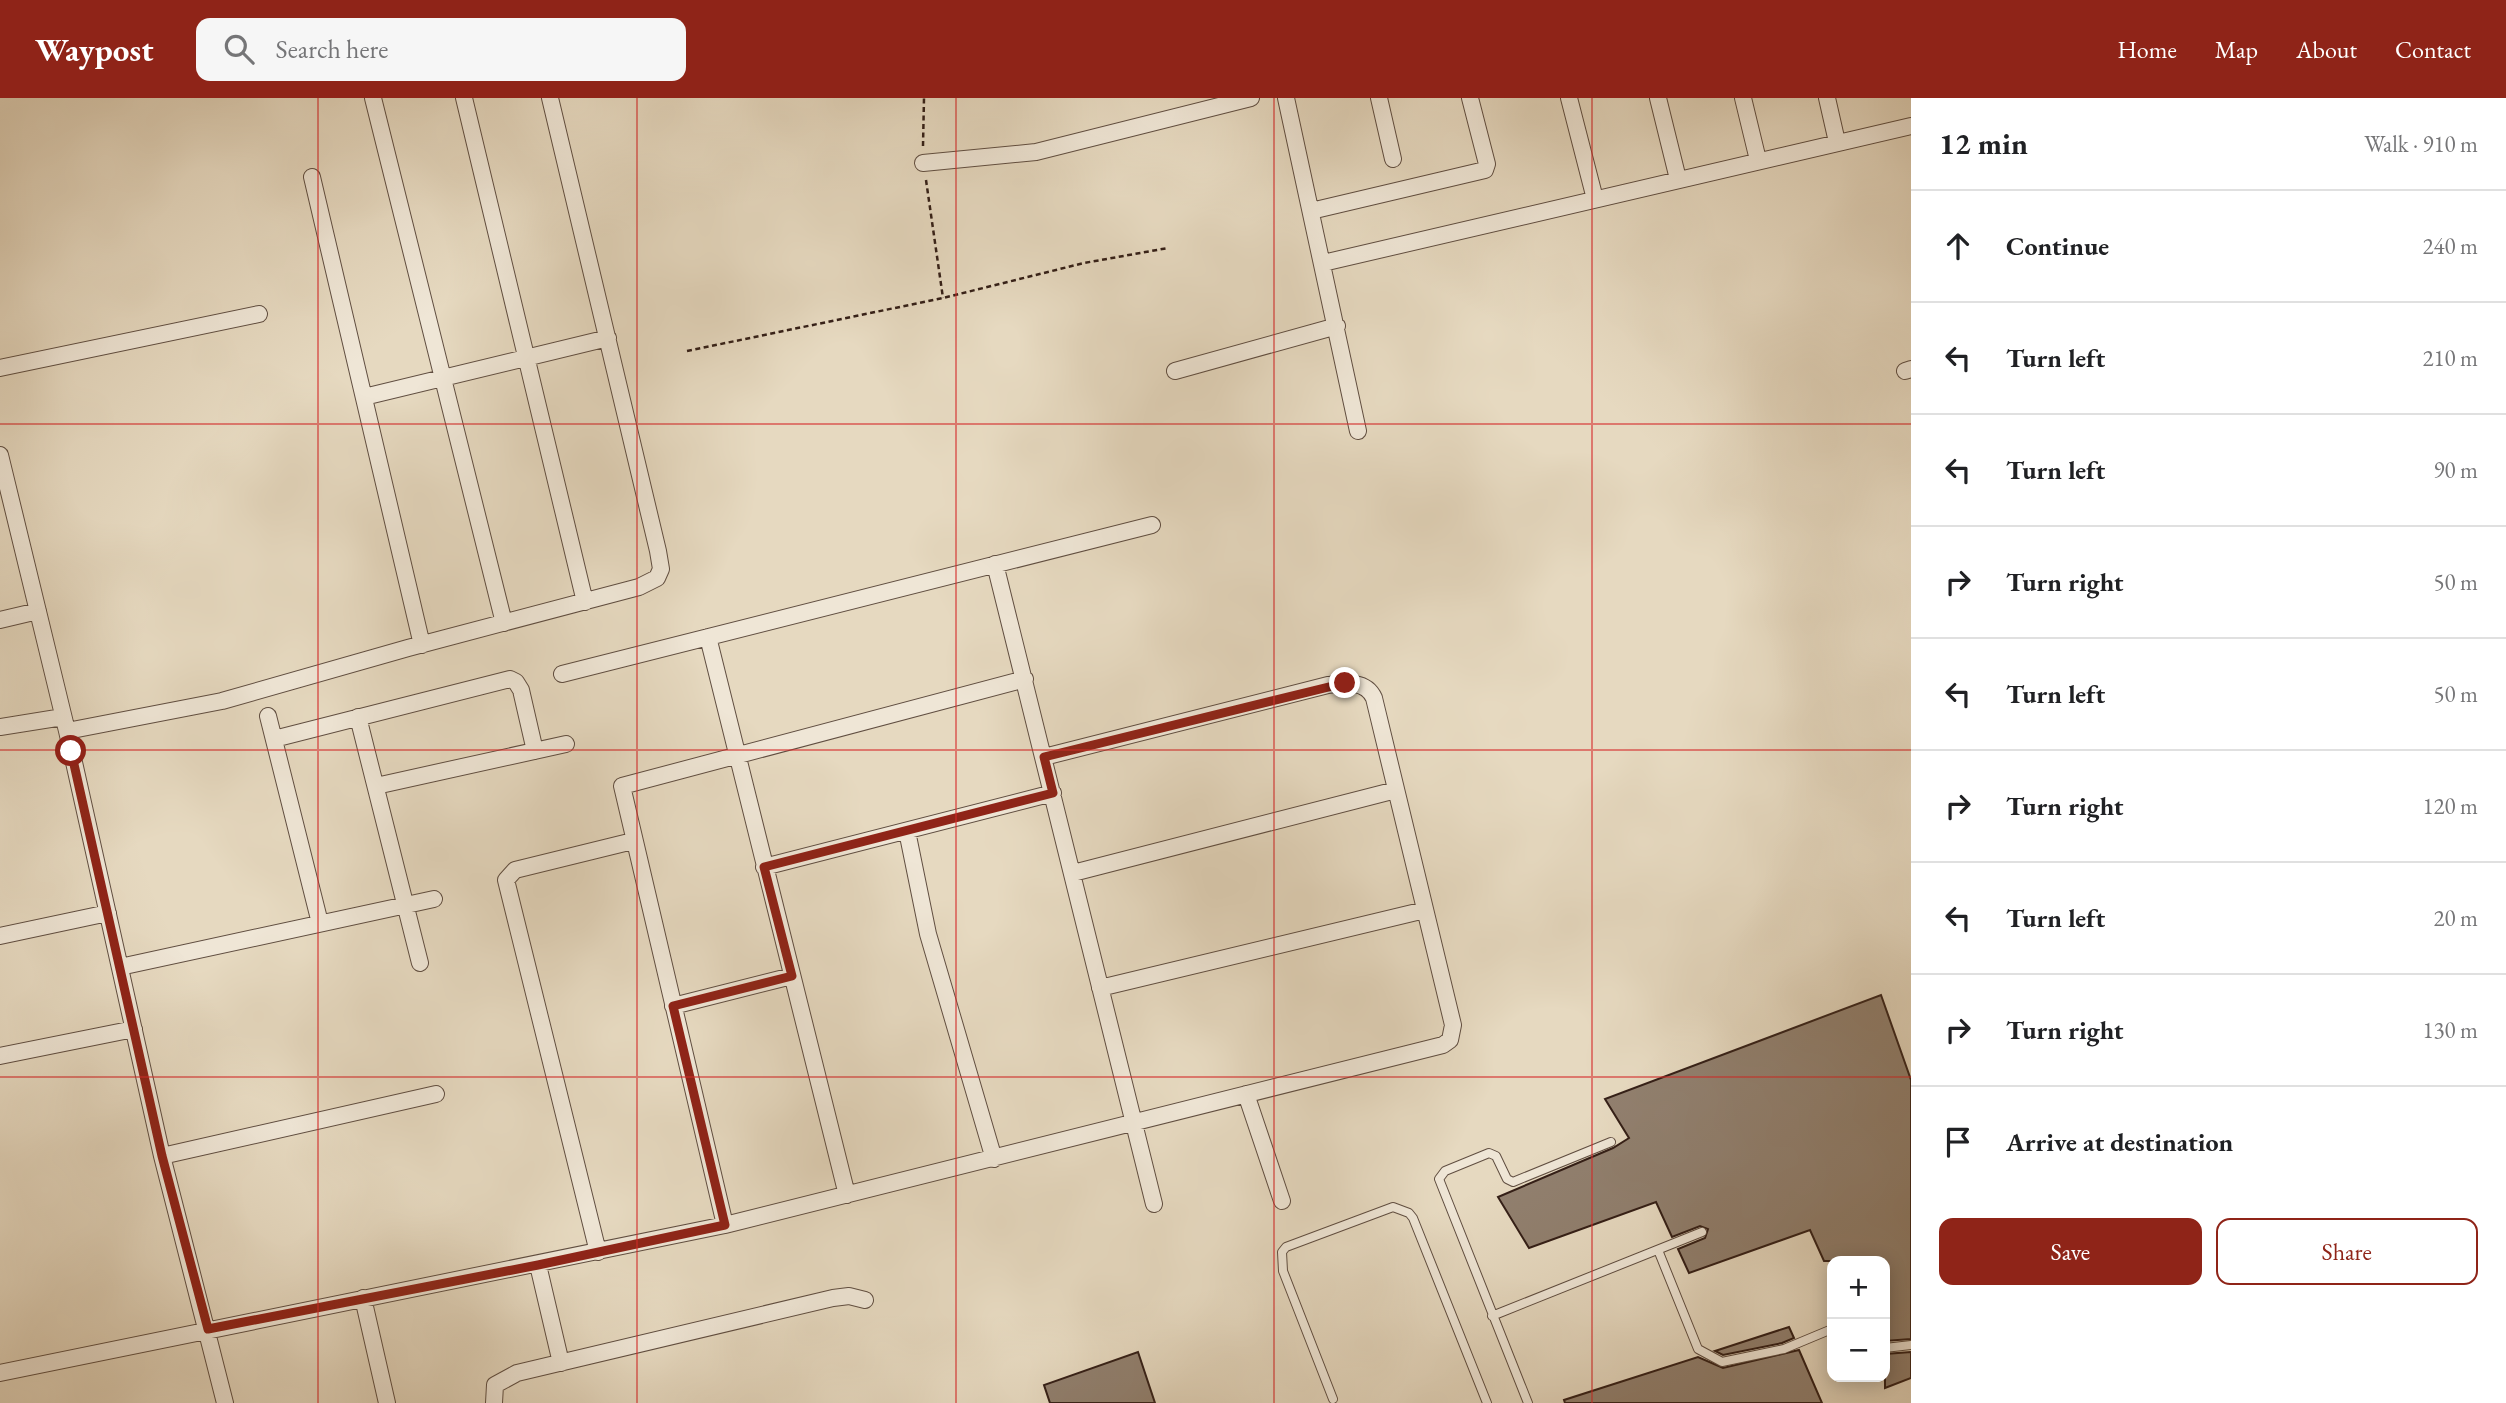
<!DOCTYPE html>
<html lang="en">
<head>
<meta charset="utf-8">
<style>
	body { margin:0; font-family:"EB Garamond",serif; background:#f6f6f6; color:#202124 }
	.controls { position:absolute; right:21px; bottom:21px; display:grid; overflow:hidden; border-radius:14px; box-shadow:0 4px 18px #0003 }
	.controls button { width:63px; height:63px; display:grid; place-items:center; padding:0; border:0; border-bottom:2px solid #e0e0e0; background:#fff; color:#202124; font:35px sans-serif }
	.stop { position:absolute; width:21px; height:21px; margin:-16px; border:5px solid #8f2418; border-radius:50%; background:#fff }
	.stop.end { background:#8f2418; border-color:#fff; box-shadow:0 2px 7px #0008 }
	.list { margin:0; padding:0; list-style:none }
	h2 { display:flex; justify-content:space-between; align-items:center; height:91px; margin:0; padding:0 28px; font-size:30px }
	h2 small { font-size:23px; font-weight:400; color:#757577 }
	.list li { display:grid; grid-template-columns:46px 1fr auto; gap:21px; align-items:center; box-sizing:border-box; height:112px; padding:0 28px; border-top:2px solid #e0e0e0 }
	.list b { display:block; font-size:26px; white-space:nowrap }
	.list em { font-size:23px; font-style:normal; color:#757577 }
	.actions { display:flex; gap:14px; padding:21px 28px }
	.actions a { flex:1; padding:16px 0; border:2px solid #8f2418; border-radius:14px; text-align:center; font-size:24px; color:#8f2418 }
	.actions .main { background:#8f2418; color:#fff }
	.icon { flex:none; width:38px; height:38px; fill:none; stroke:currentColor; stroke-width:2; stroke-linecap:round; stroke-linejoin:round }
	.map { position:relative; flex:none; width:1911px; height:1305px; overflow:hidden }
	header { display:flex; align-items:center; gap:42px; box-sizing:border-box; height:98px; padding:0 35px; background:#8f2418; color:#fff }
	header strong { font-size:33px }
	nav { display:flex; gap:38px; margin-inline-start:auto; font-size:24px }
	.search { width:490px; height:63px; background:#f6f6f6; display:flex; align-items:center; gap:18px; box-sizing:border-box; padding:0 24px; border-radius:14px; color:#757577; font-size:26px }
	main { display:flex }
	aside { flex:1; background:#fff }
	.map>svg:first-child { display:block }
</style>
</head>
<body>
<header>
<strong>Waypost</strong>
<div class="search"><svg class="icon" aria-label="search" viewBox="0 0 24 24"><circle cx="10" cy="10" r="6"/><path d="M15 15l6 6"/></svg>Search here</div>
<nav><a>Home</a><a>Map</a><a>About</a><a>Contact</a></nav>
</header>
<main>
<div class="map">
<svg width="1911" height="1305" viewBox="0 0 1911 1305">
	<rect width="100%" height="100%" fill="#e6d9c0"/>
	<filter id="stains"><feTurbulence type="fractalNoise" baseFrequency=".00286" numOctaves="4"/><feColorMatrix values="0 0 0 0 .2 0 0 0 0 .09 0 0 0 0 .02 0 0 0 .5 -.17"/></filter>
	<radialGradient id="worn" r=".72"><stop offset=".6" stop-color="#630" stop-opacity="0"/><stop offset="1" stop-color="#630" stop-opacity=".3"/></radialGradient>
	<!-- building -->
	<path fill="#91806f" stroke="#341f17" stroke-width="2" d="M1881,897L1911,982V1241L1885,1243V1163H1824L1810,1132L1689,1175L1678,1151L1705,1140L1708,1131L1700,1128L1672,1139L1656,1104L1529,1150L1498,1099L1613,1050L1629,1040L1605,1001Z
		M1789,1229L1794,1240L1782,1245L1723,1257L1715,1253Z
		M1799,1252L1822,1305H1565L1564,1302L1698,1259L1723,1270Z
		M1138,1254L1155,1305H1050L1044,1287Z
		M1911,1254V1280L1885,1290V1256Z"/>
	<g fill="none" stroke-linecap="round" stroke-linejoin="round">
		<!-- lane casing -->
		<g stroke="#604e41" stroke-width="10">
			<path id="lane" d="M1658,1152L1698,1251L1722,1264L1784,1251L1832,1231
				M1492,1218L1702,1134
				M1885,1250L1911,1247
				M1333,1301L1283,1173L1282,1154L1286,1149L1393,1109L1409,1115L1413,1120L1487,1305
				M1528,1305L1439,1081L1445,1073L1489,1055L1496,1058L1507,1081L1513,1084L1611,1044"/>
		</g>
		<!-- street casing -->
		<g stroke="#604e41" stroke-width="18">
			<path id="street" d="M373,0L504,525
				M464,0L585,504
				M1286,0L1358,333
				M1379,0L1393,61
				M1569,0L1595,101
				M1658,0L1678,81
				M1743,0L1758,62
				M1827,0L1837,44
				M923,65L1036,54L1251,0
				M312,79L422,547
				M1311,113L1485,72L1487,66L1470,0
				M1323,165L1911,28
				M0,270L259,216
				M1175,273L1337,228
				M1905,273L1911,271
				M364,299L608,240
				M0,357L67,633L162,1058L225,1305
				M995,466L1154,1106
				M0,522L38,513
				M708,539L847,1097
				M562,576L1152,427
				M268,618L320,825
				M358,619L420,865
				M0,629L63,619
				M67,633L222,603L408,550L639,489L657,480L661,471L658,453L550,0
				M274,641L510,581L516,584L521,592L535,653
				M376,688L566,646
				M907,733L928,836L994,1061
				M764,769L1053,695
				M1073,775L1396,692
				M0,838L108,815
				M120,869L434,801
				M1100,890L1425,812
				M673,908L792,878
				M0,958L134,931
				M1246,996L1282,1103
				M162,1058L436,996
				M725,1127L622,688L1025,581
				M598,1154L506,782L515,772L633,743
				M538,1167L561,1265
				M363,1200L387,1305
				M0,1275L725,1127L1443,947L1450,942L1453,927L1374,600C1366,582 1345,585 1328,587L1044,659
				M494,1305L495,1287L517,1275L833,1200L849,1198L865,1202"/>
		</g>
		<!-- path -->
		<path stroke="#341f17" stroke-width="2.5" stroke-dasharray="5 3.5" stroke-linecap="butt" d="M923,48L924,0
			M926,82L943,200
			M687,253L943,200L1084,165L1168,150"/>
		<!-- lane -->
		<use href="#lane" stroke="#efe6d6" stroke-width="8"/>
		<!-- street -->
		<use href="#street" stroke="#efe6d6" stroke-width="16"/>
	</g>
	<g fill="none" stroke-linecap="round" stroke-linejoin="round">
		<!-- route -->
		<path stroke="#8f2418" stroke-width="9" d="M71,653L162,1058L208,1231L538,1167L725,1127L673,908L792,878L764,769L1053,695L1044,659L1345,585"/>
	</g>
	<!-- grid -->
	<path fill="none" stroke="#d62828" stroke-width="2" stroke-opacity="0.55" d="M318,0V1305M637,0V1305M956,0V1305M1274,0V1305M1592,0V1305M0,326H1911M0,652H1911M0,979H1911"/>
	<rect width="100%" height="100%" filter="url(#stains)"/>
	<rect width="100%" height="100%" fill="url(#worn)"/>
</svg>
<div class="controls">
<button>+</button>
<button>−</button>
</div>
<div class="stop" style="left:71px;top:653px"></div>
<div class="stop end" style="left:1345px;top:585px"></div>
</div>
<aside>
<h2>12 min<small>Walk · 910 m</small></h2>
<ul class="list">
<li><svg class="icon" aria-label="ahead" viewBox="0 0 24 24"><path d="M12 20V5M6 11l6-6 6 6"/></svg><div><b>Continue</b></div><em>240 m</em></li>
<li><svg class="icon" aria-label="left" viewBox="0 0 24 24"><path d="M17 20v-9H6M10 6l-5 5 5 5"/></svg><div><b>Turn left</b></div><em>210 m</em></li>
<li><svg class="icon" aria-label="left" viewBox="0 0 24 24"><path d="M17 20v-9H6M10 6l-5 5 5 5"/></svg><div><b>Turn left</b></div><em>90 m</em></li>
<li><svg class="icon" aria-label="right" viewBox="0 0 24 24"><path d="M7 20v-9h11M14 6l5 5-5 5"/></svg><div><b>Turn right</b></div><em>50 m</em></li>
<li><svg class="icon" aria-label="left" viewBox="0 0 24 24"><path d="M17 20v-9H6M10 6l-5 5 5 5"/></svg><div><b>Turn left</b></div><em>50 m</em></li>
<li><svg class="icon" aria-label="right" viewBox="0 0 24 24"><path d="M7 20v-9h11M14 6l5 5-5 5"/></svg><div><b>Turn right</b></div><em>120 m</em></li>
<li><svg class="icon" aria-label="left" viewBox="0 0 24 24"><path d="M17 20v-9H6M10 6l-5 5 5 5"/></svg><div><b>Turn left</b></div><em>20 m</em></li>
<li><svg class="icon" aria-label="right" viewBox="0 0 24 24"><path d="M7 20v-9h11M14 6l5 5-5 5"/></svg><div><b>Turn right</b></div><em>130 m</em></li>
<li><svg class="icon" aria-label="arrive" viewBox="0 0 24 24"><path d="M6 21V4h12l-3 4 3 4H6"/></svg><div><b>Arrive at destination</b></div></li>
</ul>
<div class="actions"><a class="main">Save</a><a>Share</a></div>
</aside>
</main>
</body>
</html>
